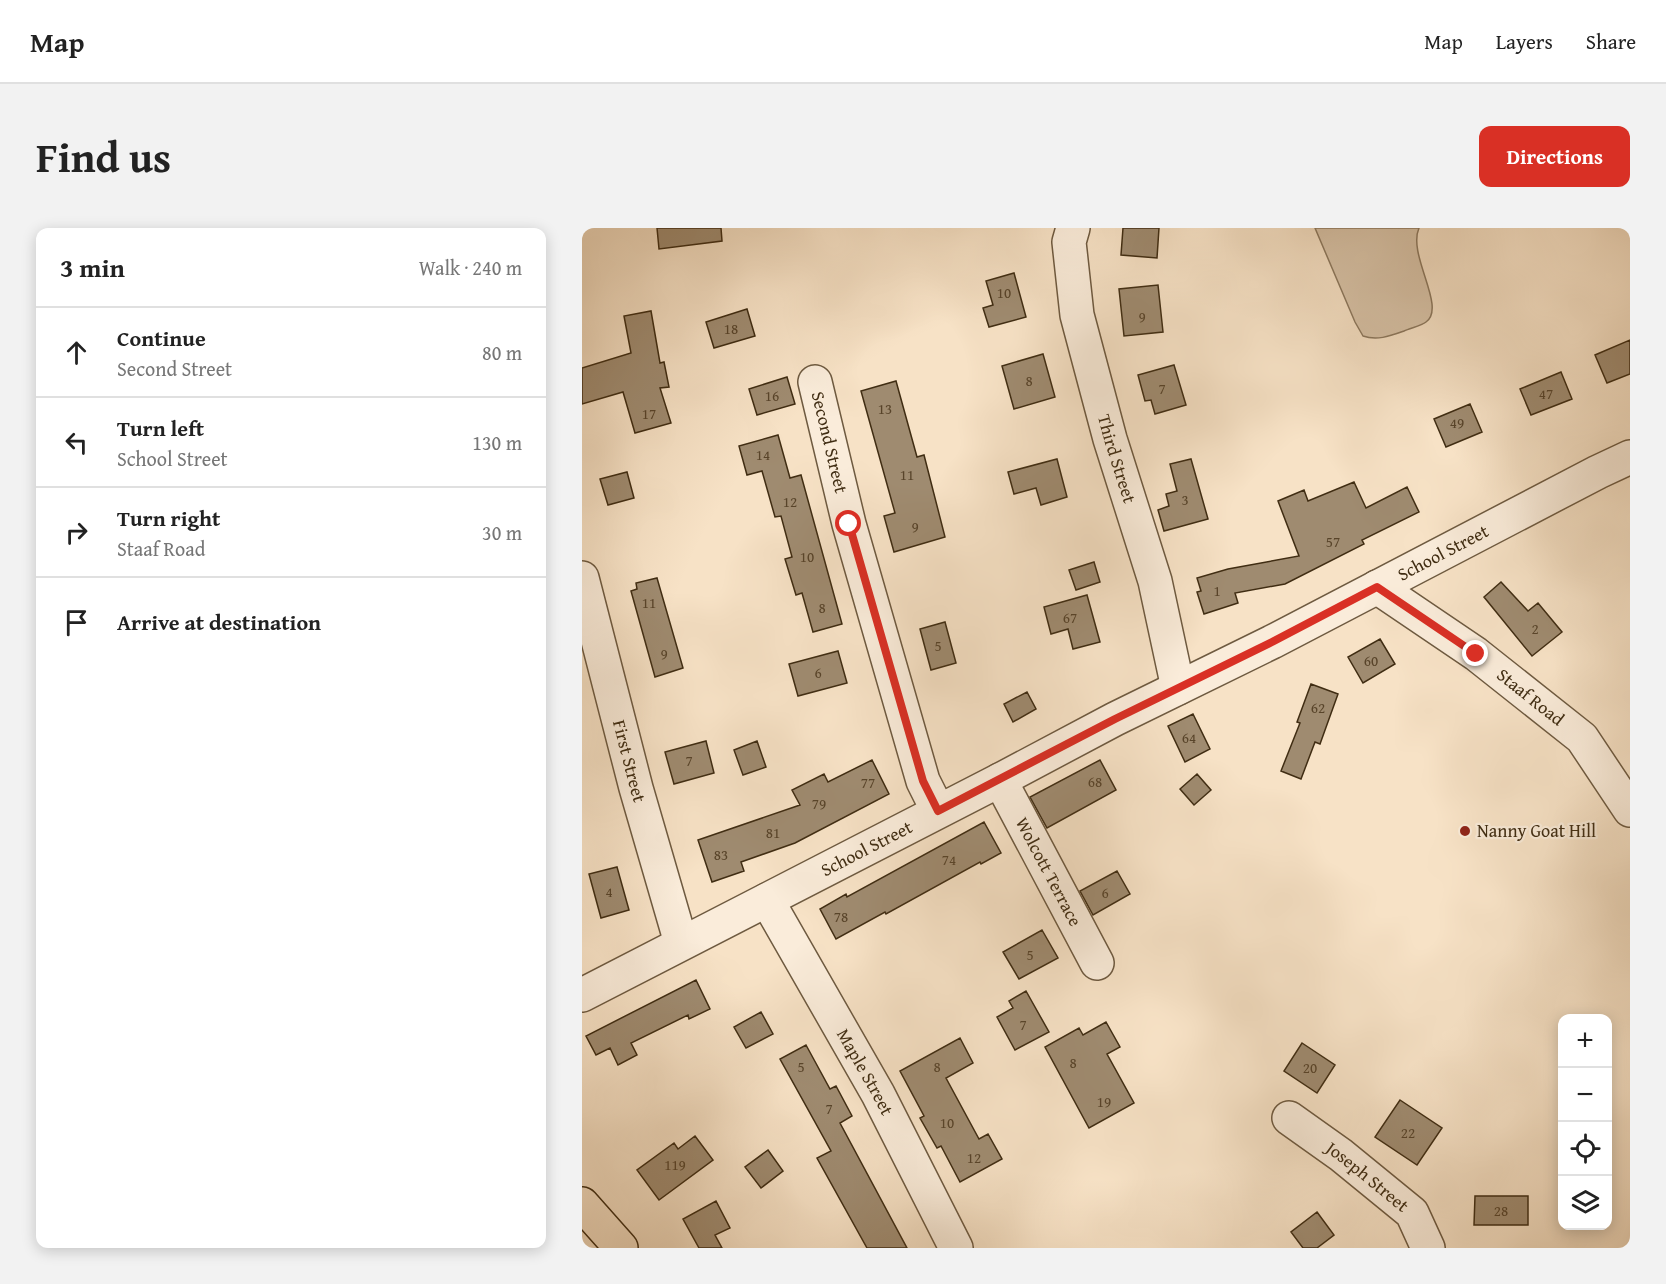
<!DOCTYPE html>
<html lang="en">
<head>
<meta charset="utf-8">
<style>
	body { margin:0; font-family:"Gentium Book Plus",serif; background:#f2f2f2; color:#222 }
	.controls { position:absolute; right:18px; bottom:18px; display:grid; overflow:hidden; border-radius:12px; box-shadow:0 3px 15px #0003 }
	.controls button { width:54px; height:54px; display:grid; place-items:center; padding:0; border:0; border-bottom:2px solid #e0e0e0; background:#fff; color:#222; font:30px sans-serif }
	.stop { position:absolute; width:18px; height:18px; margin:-14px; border:4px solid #d93025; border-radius:50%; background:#fff }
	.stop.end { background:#d93025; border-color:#fff; box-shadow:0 2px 6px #0008 }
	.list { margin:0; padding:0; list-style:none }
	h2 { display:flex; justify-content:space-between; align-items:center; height:78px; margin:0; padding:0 24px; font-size:26px }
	h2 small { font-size:20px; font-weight:400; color:#767676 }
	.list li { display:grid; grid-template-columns:39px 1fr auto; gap:18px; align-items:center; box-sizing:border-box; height:90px; padding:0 24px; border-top:2px solid #e0e0e0 }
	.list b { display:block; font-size:22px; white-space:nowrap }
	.list p { margin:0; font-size:20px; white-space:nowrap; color:#767676 }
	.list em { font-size:20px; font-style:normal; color:#767676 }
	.icon { flex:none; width:33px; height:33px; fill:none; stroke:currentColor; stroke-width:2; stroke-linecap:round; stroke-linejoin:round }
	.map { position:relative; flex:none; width:1048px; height:1020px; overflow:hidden; border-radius:12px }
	header { display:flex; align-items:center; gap:36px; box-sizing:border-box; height:84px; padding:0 30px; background:#fff; border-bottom:2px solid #e0e0e0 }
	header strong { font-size:28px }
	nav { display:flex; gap:33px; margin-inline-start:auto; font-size:21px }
	.intro { display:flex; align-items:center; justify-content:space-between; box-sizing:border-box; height:144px; padding:0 36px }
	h1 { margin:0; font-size:42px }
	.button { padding:15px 27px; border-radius:12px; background:#d93025; color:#fff; font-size:21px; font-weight:700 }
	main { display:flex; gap:36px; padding:0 36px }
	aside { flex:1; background:#fff; border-radius:12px; box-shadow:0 3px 15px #0003 }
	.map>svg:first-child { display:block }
</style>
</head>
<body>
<header>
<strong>Map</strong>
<nav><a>Map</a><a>Layers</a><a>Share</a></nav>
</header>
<div class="intro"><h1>Find us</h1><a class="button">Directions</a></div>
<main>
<aside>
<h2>3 min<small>Walk · 240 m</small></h2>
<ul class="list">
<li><svg class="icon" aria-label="ahead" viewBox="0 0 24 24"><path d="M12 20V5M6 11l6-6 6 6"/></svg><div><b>Continue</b><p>Second Street</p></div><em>80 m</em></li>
<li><svg class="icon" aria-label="left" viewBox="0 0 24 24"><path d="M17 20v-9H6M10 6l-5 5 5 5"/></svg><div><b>Turn left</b><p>School Street</p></div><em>130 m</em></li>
<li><svg class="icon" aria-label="right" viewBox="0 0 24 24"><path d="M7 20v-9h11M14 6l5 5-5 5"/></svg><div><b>Turn right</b><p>Staaf Road</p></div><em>30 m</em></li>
<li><svg class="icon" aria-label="arrive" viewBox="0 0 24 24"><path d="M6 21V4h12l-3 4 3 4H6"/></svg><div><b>Arrive at destination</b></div></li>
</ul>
</aside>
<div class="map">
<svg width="1048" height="1020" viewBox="0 0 1048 1020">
	<rect width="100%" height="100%" fill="#f7e2c6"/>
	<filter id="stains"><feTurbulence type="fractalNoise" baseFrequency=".00333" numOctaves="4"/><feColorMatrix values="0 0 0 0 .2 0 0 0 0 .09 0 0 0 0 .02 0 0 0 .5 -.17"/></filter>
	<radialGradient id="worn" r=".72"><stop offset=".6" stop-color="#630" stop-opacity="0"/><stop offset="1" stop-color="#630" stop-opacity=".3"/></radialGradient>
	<!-- green -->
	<path fill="#d8c3a8" stroke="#8c785e" stroke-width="1.5" d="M733,0H837C825,27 865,79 844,94C839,98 828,100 822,103C808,108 795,113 781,108L773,94Z"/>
	<!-- building -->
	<path fill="#9f8b70" stroke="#402d13" stroke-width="1.5" d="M75,0H139L140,13L77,21Z
		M541,0H577L575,30L539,27Z
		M432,45L444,89L407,99L401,80L411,77L404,53Z
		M576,57L581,104L542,108L537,61Z
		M165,81L173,108L132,120L124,94Z
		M69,83L78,135L82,134L87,159L78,160L89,195L53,205L41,164L0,176V140L49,125L42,88Z
		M1048,112V146L1025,155L1013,127Z
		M461,126L473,169L432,181L420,138Z
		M592,137L604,177L573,186L569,172L563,173L556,147Z
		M979,144L990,171L949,187L938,161Z
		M205,149L213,176L175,187L167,161Z
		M314,153L335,229L342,227L363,309L312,324L302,288L313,285L279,163Z
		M888,176L900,204L864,219L852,191Z
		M196,207L208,250L219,247L260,396L231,404L220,365L214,367L203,331L210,329L199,288L193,289L180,243L165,247L157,218Z
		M475,231L485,269L459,277L454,260L432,266L426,244Z
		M609,231L626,291L582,303L576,282L587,278L584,266L595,263L588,236Z
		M45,244L52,270L26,277L18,251Z
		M772,254L784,280L825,259L837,284L780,312L782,316L703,356L653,365L656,375L622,386L615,364L619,363L615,350L646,341L717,328L696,273L722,262L726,273Z
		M512,334L518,354L494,362L487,342Z
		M75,350L101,440L73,449L49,363L55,361L54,355Z
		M919,354L946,383L956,375L980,404L950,428L902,369Z
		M505,367L518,414L491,421L486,401L469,406L462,379Z
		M363,394L374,435L349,442L338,401Z
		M798,411L813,436L781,455L766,429Z
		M256,423L265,455L216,468L207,436Z
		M729,456L756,466L738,516L733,514L719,551L699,543L718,495L715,494Z
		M445,464L454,481L431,494L422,476Z
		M611,486L628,521L603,534L586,498Z
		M124,513L132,545L92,556L83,524Z
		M175,513L184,539L161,547L152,522Z
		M290,532L307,566L213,615L159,634L162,643L130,654L116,612L218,577L210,562L242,546L246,554Z
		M518,532L534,562L465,600L448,569Z
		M615,546L629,562L612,577L598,561Z
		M402,594L419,625L399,636L398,634L304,686L303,684L254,711L238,681L264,666L265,669Z
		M35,639L47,682L19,690L7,646Z
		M535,643L548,666L511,687L498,663Z
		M460,702L476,730L437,751L421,724Z
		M114,752L128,781L107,791L106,787L49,815L55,827L36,837L28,820L14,827L4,808Z
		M444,763L467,804L433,822L415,789L431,780L427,773Z
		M179,784L191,806L164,820L152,799Z
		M524,794L538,819L525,826L552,875L507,900L463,819L497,800L501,807Z
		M378,810L391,835L364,850L397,911L406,906L420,931L378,954L359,918L355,920L338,890L342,888L318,843Z
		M720,815L753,837L735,865L702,843Z
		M224,817L248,861L254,858L270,888L258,895L325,1020H285L235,930L249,923L198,831Z
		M818,872L860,900L835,937L793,909Z
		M113,908L131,932L77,972L55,942L92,915L96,921Z
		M186,922L201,943L179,960L163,939Z
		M893,968H946V997H892Z
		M134,973L148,1000L133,1007L140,1020H117L101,991Z
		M735,984L752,1007L735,1020H721L709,1004Z"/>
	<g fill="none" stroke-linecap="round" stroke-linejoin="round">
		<!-- minor casing -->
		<g stroke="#6e5a40" stroke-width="36">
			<g id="minor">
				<path id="s1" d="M491,0L487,14L495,87L528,211L573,353L596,460"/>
				<path id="s2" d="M233,154L267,296L341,553L356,583"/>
				<path id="s3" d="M0,350L54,560L99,715"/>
				<path id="s4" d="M795,359L894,426L1000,510L1048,582"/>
				<path id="s5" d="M418,552L515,735"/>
				<path id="s6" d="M185,672L296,866L374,1020"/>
				<path id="s7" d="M0,767L418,552L533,491L690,414L1016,244L1048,229"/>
				<path id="s8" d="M707,890L759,927L830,985L846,1020"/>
			</g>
		</g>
		<!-- major casing -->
		<g stroke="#402d13" stroke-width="36">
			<path id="major" d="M0,976L39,1020"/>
		</g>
		<!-- minor -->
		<use href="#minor" stroke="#faecda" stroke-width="33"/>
		<!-- major -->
		<use href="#major" stroke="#f7e2c6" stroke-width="33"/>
	</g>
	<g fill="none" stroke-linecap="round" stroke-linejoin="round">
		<!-- route -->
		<path stroke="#d93025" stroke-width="8" d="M267,296L341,553L356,583L533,491L690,414L795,359L894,426"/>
	</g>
	<!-- markers -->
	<circle fill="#8f2418" stroke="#faecda" stroke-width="2" cx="883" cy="603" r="6"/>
	<g text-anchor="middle" stroke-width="4.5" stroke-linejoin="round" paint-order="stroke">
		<!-- number labels -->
		<g font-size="15" fill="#58442a">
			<text x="422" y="70">10</text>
			<text x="560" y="94">9</text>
			<text x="149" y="106">18</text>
			<text x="447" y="158">8</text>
			<text x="580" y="166">7</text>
			<text x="964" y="171">47</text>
			<text x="190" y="173">16</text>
			<text x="303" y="186">13</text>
			<text x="67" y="191">17</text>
			<text x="875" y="200">49</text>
			<text x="181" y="232">14</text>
			<text x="325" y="252">11</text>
			<text x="603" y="277">3</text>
			<text x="208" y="279">12</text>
			<text x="333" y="304">9</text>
			<text x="751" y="319">57</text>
			<text x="225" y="334">10</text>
			<text x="635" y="368">1</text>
			<text x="67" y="380">11</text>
			<text x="240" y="385">8</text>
			<text x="488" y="395">67</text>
			<text x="953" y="406">2</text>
			<text x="356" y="423">5</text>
			<text x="82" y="431">9</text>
			<text x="789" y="438">60</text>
			<text x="236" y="450">6</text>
			<text x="736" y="485">62</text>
			<text x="607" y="515">64</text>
			<text x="107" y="538">7</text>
			<text x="513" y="559">68</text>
			<text x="286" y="560">77</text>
			<text x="237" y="581">79</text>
			<text x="191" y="610">81</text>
			<text x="139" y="632">83</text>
			<text x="367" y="637">74</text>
			<text x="27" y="669">4</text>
			<text x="523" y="670">6</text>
			<text x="259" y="694">78</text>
			<text x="448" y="732">5</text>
			<text x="441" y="802">7</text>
			<text x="491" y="840">8</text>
			<text x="219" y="844">5</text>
			<text x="355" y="844">8</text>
			<text x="728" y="845">20</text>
			<text x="522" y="879">19</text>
			<text x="247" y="886">7</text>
			<text x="365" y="900">10</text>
			<text x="826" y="910">22</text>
			<text x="392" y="935">12</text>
			<text x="93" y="942">119</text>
			<text x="919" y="988">28</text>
		</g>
		<!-- street labels -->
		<g font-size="18" fill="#402d13" stroke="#faecda">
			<text dy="6" stroke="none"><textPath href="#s2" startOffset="62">Second Street</textPath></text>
			<text dy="6" stroke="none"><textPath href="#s1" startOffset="237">Third Street</textPath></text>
			<text dy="6" stroke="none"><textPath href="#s7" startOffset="968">School Street</textPath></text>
			<text dy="6" stroke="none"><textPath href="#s4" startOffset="189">Staaf Road</textPath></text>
			<text dy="6" stroke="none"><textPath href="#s3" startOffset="189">First Street</textPath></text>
			<text dy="6" stroke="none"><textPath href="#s7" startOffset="320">School Street</textPath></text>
			<text dy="6" stroke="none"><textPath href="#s5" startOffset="104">Wolcott Terrace</textPath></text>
			<text dy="6" stroke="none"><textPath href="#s6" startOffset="198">Maple Street</textPath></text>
			<text dy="6" stroke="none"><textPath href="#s8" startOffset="98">Joseph Street</textPath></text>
		</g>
		<!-- poi labels -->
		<g font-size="18" fill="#402d13" stroke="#faecda" text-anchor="start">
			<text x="895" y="609">Nanny Goat Hill</text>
		</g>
	</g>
	<rect width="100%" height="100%" filter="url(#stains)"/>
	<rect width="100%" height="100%" fill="url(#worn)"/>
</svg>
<div class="controls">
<button>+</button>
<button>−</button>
<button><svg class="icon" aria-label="locate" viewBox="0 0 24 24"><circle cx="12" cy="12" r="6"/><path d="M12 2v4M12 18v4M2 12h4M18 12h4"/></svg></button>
<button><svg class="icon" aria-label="layers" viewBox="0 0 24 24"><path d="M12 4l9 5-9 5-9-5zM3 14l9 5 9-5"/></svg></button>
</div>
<div class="stop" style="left:267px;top:296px"></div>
<div class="stop end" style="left:894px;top:426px"></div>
</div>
</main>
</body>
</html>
